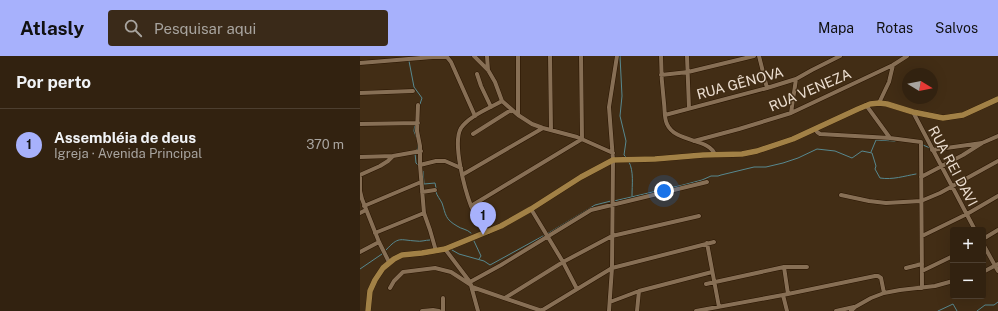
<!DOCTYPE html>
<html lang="pt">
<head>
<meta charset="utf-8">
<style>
	body { margin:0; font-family:"Public Sans",sans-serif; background:#3a2a19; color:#f1f3f6 }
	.controls { position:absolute; right:12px; bottom:12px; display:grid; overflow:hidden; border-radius:4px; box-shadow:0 4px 16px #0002 }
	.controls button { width:36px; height:36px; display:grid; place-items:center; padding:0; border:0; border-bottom:1px solid #4d3f30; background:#322210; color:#f1f3f6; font:20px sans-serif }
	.compass { position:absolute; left:542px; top:12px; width:36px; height:36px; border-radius:50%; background:#322210; box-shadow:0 4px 16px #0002; rotate:100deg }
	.you { position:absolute; left:304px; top:135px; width:14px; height:14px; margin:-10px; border:3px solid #fff; border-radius:50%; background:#1a73e8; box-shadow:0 0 0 6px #1a73e833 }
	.badge { display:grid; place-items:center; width:26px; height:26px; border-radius:50%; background:#a7b1fc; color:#111; font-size:13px; font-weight:700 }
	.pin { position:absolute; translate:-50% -33px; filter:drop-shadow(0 1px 2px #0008) }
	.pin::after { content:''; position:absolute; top:21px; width:14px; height:12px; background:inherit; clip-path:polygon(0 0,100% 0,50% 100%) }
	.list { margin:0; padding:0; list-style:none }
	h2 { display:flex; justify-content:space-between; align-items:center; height:52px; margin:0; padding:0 16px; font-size:17px }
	h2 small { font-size:13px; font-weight:400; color:#a8a49f }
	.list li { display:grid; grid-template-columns:26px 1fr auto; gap:12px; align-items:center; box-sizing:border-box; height:72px; padding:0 16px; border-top:1px solid #4d3f30 }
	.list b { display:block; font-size:15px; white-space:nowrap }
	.list p { margin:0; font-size:13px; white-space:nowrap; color:#a8a49f }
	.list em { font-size:13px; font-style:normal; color:#a8a49f }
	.icon { flex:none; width:22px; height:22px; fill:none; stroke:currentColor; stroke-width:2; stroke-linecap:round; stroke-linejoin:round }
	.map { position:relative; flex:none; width:638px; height:255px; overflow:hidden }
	header { display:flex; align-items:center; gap:24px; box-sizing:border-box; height:56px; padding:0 20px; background:#a7b1fc; color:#111 }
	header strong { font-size:19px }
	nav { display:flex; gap:22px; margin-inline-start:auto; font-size:14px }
	.search { width:280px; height:36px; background:#3a2a19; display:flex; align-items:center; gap:10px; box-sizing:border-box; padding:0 14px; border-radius:4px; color:#a8a49f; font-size:15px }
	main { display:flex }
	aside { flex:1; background:#322210 }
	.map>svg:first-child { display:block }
</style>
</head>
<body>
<header>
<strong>Atlasly</strong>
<div class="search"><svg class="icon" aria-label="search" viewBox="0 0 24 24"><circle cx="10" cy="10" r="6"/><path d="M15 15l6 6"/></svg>Pesquisar aqui</div>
<nav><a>Mapa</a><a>Rotas</a><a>Salvos</a></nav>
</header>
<main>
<aside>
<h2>Por perto<small></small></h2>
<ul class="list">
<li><span class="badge">1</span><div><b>Assembléia de deus</b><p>Igreja · Avenida Principal</p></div><em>370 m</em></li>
</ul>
</aside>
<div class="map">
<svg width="638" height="255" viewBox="0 0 638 255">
	<rect width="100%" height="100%" fill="#422d15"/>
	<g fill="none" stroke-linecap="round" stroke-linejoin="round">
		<!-- stream -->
		<path stroke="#57888f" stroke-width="1" d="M260,0L262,40L260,60L266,85L264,99L266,101
			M49,5L54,31L62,42L60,48
			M55,68L54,75L57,83
			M563,89L570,92
			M57,94L58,92V88
			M511,96L516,84L535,85
			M55,97L56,107L58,109
			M269,106C274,115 272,129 272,140
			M61,113L63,115L64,128L75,127L76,132
			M76,136C77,140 80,143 82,147C86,159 85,163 97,170C101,173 107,173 111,177
			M254,145L323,129L342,124L351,120H358L361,119L394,111H406L423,107L438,102L457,93L475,95L492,102L502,95L512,97L516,110L515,113L520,122C533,124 544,120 556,118
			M187,178L235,149L251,145
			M114,185L121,200L119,203
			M26,194C39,180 39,184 56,185C61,186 65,184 70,184
			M92,194L99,198L124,205L130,209L183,180
			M0,213L22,198
			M578,255L593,248L597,255
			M617,255L625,249H634L638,246"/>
		<!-- street casing -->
		<g stroke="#281400" stroke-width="5">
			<path id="street" d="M114,0L128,14L135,26L142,45L158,59L172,68L183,72L217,81L253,97
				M127,0L128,14
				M190,0L191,74
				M301,0C301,16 302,31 304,47C305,54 304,62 307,68C315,87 350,82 355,99
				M327,0L329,52
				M399,0L407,32
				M0,7L73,1H87L91,6L115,60
				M117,18L121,30L131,51
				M301,19L328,16L394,0
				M0,37L53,35
				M519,47L529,26L533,9
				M58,49L57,75L60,90V109L64,157L70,174L76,195
				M506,49L530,82
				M553,56L615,174
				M431,57L436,23
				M158,59V0
				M305,59L407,32L436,23L452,14L480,0
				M0,68L58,67
				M455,73L457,76L460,78L530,82L561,86
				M113,78L151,54
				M334,85L379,73L431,57L533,9L547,0
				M561,86L562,232
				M572,94L622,87L638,80
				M0,101L33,100
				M60,109L76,105H85L101,112
				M0,119L20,110L28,105L33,100L61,95
				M102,119L183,72
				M0,121V135L2,143L19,186L29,206
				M561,121L603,99L622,87
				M62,136L75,134
				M481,139L509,145L526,147L561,145L580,137L638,105
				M4,150L61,126
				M111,150L222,83L221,0
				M171,153L203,206L217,233
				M0,157L6,154
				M128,176C121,168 115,160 111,150C105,134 92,87 101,72C109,60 130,52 142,45
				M15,177L64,157
				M562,180L607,158L638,140
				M623,183L638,174
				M347,187L359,251
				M623,188L638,215
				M85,193L110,226L118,255
				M0,196L19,186
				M424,211L428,238
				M546,212L562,208
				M562,215L593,200
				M623,216L638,208
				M110,226L141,209L231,154L347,126
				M346,228L424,211H447
				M112,231L182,255
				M30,232L34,225L43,216L75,212L91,216L111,229
				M423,239L427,255
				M145,242L203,206L252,180L339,160
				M250,246L279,235L352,216
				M62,255L73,254L79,255
				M83,255V242
				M181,255L252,212L354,186
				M249,255L252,212L253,104L249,51L257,0
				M277,255L279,235
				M336,255L423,239L515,220H518L521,222L524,237
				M476,255L494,251
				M491,255L495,251L511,242L524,237L540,234L575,230L593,225"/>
		</g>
		<!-- secondary casing -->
		<g stroke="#281400" stroke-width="6">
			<path id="secondary" d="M8,255L10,235L15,224L23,212L34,203L42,199L62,197L85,193L141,170L171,153L221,121L253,104L295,103L343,99L382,98L397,95L433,83L498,53L510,48L519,47L527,48L553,56L583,62L603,59L638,43"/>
		</g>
		<!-- street -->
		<use href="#street" stroke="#876f55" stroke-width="4"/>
		<!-- secondary -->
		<use href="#secondary" stroke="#a28146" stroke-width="5.5"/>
	</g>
	<g text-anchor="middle" stroke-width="3" stroke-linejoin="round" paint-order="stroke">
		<!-- street labels -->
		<g font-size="14" fill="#ecded0" stroke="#422d15">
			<text transform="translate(380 27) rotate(-15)" y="5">RUA GÊNOVA</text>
			<text transform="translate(450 34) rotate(-23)" y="5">RUA VENEZA</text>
			<text transform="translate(593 110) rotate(62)" y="5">RUA REI DAVI</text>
		</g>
	</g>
</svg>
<div class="controls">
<button>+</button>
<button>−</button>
</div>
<svg class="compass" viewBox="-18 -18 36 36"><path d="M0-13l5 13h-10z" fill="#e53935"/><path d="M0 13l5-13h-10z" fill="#a8a49f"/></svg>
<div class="you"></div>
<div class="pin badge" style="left:123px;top:179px">1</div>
</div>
</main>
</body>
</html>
